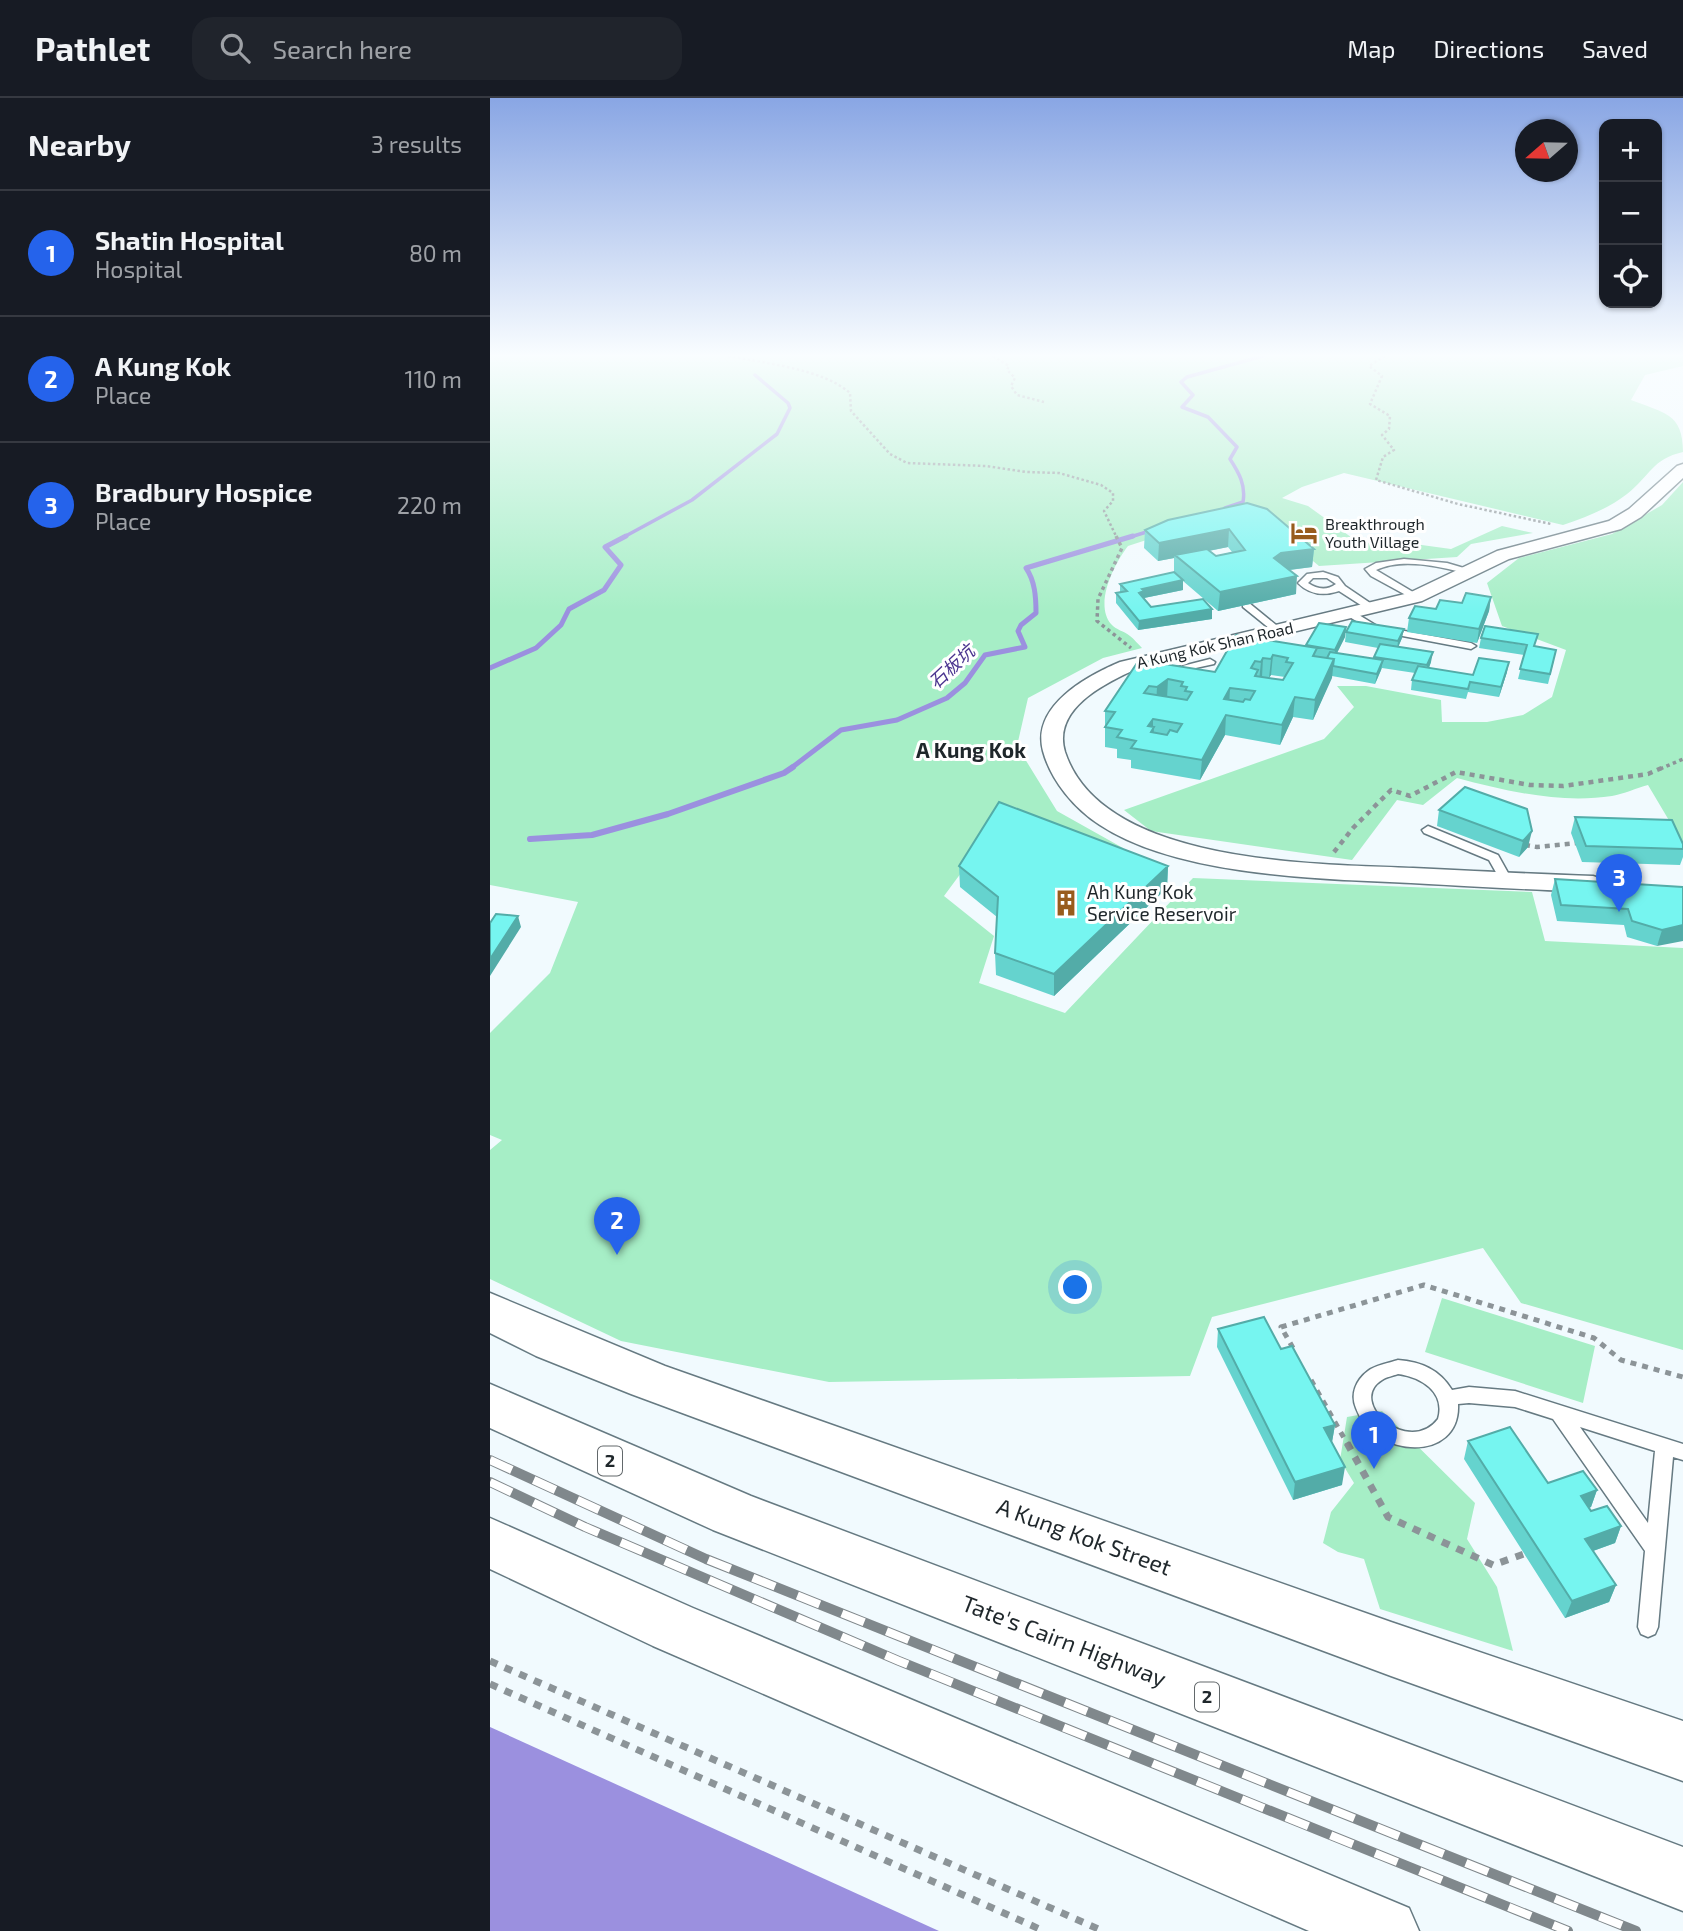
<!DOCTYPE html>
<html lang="en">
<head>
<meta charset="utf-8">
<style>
	body { margin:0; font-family:"Exo 2","Noto Sans TC",sans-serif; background:#20242c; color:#f1f3f6 }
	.controls { position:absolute; right:21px; top:21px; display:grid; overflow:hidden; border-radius:14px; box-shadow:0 2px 5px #0004 }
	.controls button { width:63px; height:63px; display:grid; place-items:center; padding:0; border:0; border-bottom:2px solid #363941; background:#171b24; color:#f1f3f6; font:35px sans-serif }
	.compass { position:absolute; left:1025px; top:21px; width:63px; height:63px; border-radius:50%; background:#171b24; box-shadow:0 2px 5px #0004; rotate:250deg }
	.you { position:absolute; left:586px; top:1190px; width:24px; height:24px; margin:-18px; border:5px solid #fff; border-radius:50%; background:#1a73e8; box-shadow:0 0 0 10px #1a73e833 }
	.badge { display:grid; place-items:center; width:46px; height:46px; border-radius:50%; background:#2563eb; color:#fff; font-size:23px; font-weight:700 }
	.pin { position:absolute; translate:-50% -58px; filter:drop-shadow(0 2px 4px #0008) }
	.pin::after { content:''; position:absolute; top:37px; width:24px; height:21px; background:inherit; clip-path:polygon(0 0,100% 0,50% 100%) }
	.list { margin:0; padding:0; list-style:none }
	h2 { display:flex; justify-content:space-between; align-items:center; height:91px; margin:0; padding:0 28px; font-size:30px }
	h2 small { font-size:23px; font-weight:400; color:#9ea1a6 }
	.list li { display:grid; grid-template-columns:46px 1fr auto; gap:21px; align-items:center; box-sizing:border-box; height:126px; padding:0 28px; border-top:2px solid #363941 }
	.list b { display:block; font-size:26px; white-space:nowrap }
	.list p { margin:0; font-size:23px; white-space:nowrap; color:#9ea1a6 }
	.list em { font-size:23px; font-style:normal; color:#9ea1a6 }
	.icon { flex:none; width:38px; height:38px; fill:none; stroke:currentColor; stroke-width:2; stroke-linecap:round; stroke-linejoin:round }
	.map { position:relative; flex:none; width:1193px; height:1833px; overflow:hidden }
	header { display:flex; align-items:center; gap:42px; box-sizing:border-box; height:98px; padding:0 35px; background:#171b24; border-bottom:2px solid #363941 }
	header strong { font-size:33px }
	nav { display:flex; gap:38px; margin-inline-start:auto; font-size:24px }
	.search { width:490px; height:63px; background:#20242c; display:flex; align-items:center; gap:18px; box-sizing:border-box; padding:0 24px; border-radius:21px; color:#9ea1a6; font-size:26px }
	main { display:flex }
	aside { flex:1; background:#171b24 }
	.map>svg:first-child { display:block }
</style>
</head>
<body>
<header>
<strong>Pathlet</strong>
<div class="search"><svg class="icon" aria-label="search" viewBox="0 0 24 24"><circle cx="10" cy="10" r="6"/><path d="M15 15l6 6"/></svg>Search here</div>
<nav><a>Map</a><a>Directions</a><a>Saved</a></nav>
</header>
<main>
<aside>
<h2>Nearby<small>3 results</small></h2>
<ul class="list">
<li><span class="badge">1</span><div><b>Shatin Hospital</b><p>Hospital</p></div><em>80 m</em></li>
<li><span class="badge">2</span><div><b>A Kung Kok</b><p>Place</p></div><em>110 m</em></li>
<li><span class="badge">3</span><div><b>Bradbury Hospice</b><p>Place</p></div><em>220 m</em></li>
</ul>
</aside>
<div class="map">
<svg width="1193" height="1833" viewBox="0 0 1193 1833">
	<rect width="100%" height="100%" fill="#f1fafe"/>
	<!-- green -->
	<path fill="#a6eec6" d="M0,258H1193V268L1155,277L1141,302C1174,315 1193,315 1193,354C1162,361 1160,378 1137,396C1118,411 1096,419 1073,427L854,375L812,389L792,400L818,408L865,442L897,449L917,445L961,451L1012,428L1043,435L981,446L967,459L829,468L777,425L739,415L638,448C624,466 604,506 621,526C626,532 634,533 640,538C644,541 648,546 652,550L613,560L538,600L527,648L567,713L633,750L625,756L502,733L454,798L504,838L489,885L575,915L703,780L1042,794L1055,843L1193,850V1252L1031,1205L993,1150L722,1219L700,1278L339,1284L131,1243L0,1181V1052L12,1042L0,1037V935L60,875L88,804L0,787Z
		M1193,384V746L1158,687C1146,690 1134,696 1122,698C1070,706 1016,693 967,680L933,707L907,702L862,762L661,733L634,712L834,641L864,609L847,588H876L951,602L952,624H997L1033,617L1062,599L1076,552L1012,528L997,485L1029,460L1122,436L1172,407Z
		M952,1200L1105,1248L1093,1305L935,1254Z
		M892,1313L985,1405L977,1441L1007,1489L1023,1553L890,1511L874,1461L848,1454L833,1445L841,1414L864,1385L850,1362L857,1319Z"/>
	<!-- water -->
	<path fill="#9b90df" d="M0,1629L449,1833H0Z"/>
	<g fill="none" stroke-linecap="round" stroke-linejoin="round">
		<!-- stream-far2 -->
		<path stroke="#9b90df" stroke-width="3.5" d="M735,410L753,404C756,387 749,375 740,361L747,349L718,319L692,309L703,297L691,284L697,279L773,258
			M132,440L202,402L287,336L300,310L298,305L265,277
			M637,440L663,432"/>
		<!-- stream-far1 -->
		<path stroke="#9b90df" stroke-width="5" d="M0,570L46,550L71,527L79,511L114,492L131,467L115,449L136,438
			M300,671L351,632L407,622L457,600L475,585L495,557L535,549L528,533L531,527L546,515C546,499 545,483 536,470L643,438"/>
		<!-- stream -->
		<path stroke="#9b90df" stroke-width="6" d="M40,741L102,737L178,716L294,675L303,669"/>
		<!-- service casing -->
		<g stroke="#667a82" stroke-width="3">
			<path id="service" d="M914,461L957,465L984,473L979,476C951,469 913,459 886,472L928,497V501L925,502L881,478L875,471L886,465Z
				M833,474L848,479L855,488L886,509V513H880L849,493C834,498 820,497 808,485L817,476ZM823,480H837L846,486C836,493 827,491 818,485Z
				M753,505H759L791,531V535H785L753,509Z
				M858,514H864L887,528L981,545L986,548L981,551L881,532L858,518Z
				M720,561L725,564L724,566L678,576L673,573Z
				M938,728L1008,757L1022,782L1020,785H1012L999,762L934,735L932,732Z
				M908,1262C931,1264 949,1271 962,1292L979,1289L1025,1293L1193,1346V1362L1183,1359L1168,1529L1165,1536L1158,1539L1151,1536L1148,1529L1155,1453L1063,1321L1025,1309L979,1305L968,1306C971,1365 884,1361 866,1310C860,1296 866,1282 878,1273C885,1267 899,1265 908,1262ZM908,1276C931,1279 956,1294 948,1321C919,1359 856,1304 892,1282C896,1279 903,1278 908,1276ZM1090,1329L1165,1353L1158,1425Z"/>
		</g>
		<!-- minor casing -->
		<g stroke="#667a82" stroke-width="3">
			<path id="minor" d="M1193,366V380L1151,419L1131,431L1019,461L932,503L644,572C614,586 562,611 575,654C612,767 826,766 923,770C983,773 1043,776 1103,778L1112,781L1116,786L1112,791L1080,793C1027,791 974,788 921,785C830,781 687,778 610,727C585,711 561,683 553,653C541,608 597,578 630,564L919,495L1007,453L1119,423L1139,411L1187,368Z"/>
		</g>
		<!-- secondary casing -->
		<g stroke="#667a82" stroke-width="3">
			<path id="secondary" d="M0,1195L175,1268L901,1524L1193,1623V1683L901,1578L141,1296L46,1258L0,1235Z"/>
		</g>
		<!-- motorway casing -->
		<g stroke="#667a82" stroke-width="3">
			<path id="motorway" d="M0,1286L261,1398L1193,1749V1813L223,1432L0,1330Z
				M0,1420L203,1510L919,1810L929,1833H819L163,1548L0,1471Z"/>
		</g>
		<!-- path-far4 -->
		<path stroke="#8c9498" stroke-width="2.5" stroke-dasharray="2.5 2.5" stroke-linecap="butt" d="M238,258C274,265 333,271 360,295L361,313L400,356L417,365L496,368L536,374L569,375L611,387L623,395V403L614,413L627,440
			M503,258L519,268L517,272L525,280L521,288L527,297L554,304
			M895,258L879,268L892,278L880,306L900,318L899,331L892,337L904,352L893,359L886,382L968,406L1061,426"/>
		<!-- path-far3 -->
		<path stroke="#8c9498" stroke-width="3.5" stroke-dasharray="3.5 3.5" stroke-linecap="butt" d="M626,438L632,450L608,501L607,523L641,550
			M1170,671L1193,661"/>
		<!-- path-far2 -->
		<path stroke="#8c9498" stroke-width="4.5" stroke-dasharray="5 5" stroke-linecap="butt" d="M1035,747L1047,749L1088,745
			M844,754L863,730L901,692L920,698L966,674L1040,687L1073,688L1158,676L1174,669"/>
		<!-- path-far1 -->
		<path stroke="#8c9498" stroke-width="5" stroke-dasharray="6 6" stroke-linecap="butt" d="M803,1250L791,1229L934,1187L1104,1240L1131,1262L1193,1279
			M821,1282L858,1347"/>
		<!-- path -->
		<path stroke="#8c9498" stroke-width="7" stroke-dasharray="8 8" stroke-linecap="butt" d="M857,1345L898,1419L1003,1467L1034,1456
			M0,1563L613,1833
			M0,1586L554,1833"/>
		<!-- service -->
		<use href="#service" fill="#fff" fill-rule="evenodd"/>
		<!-- minor -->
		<use href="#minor" fill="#fff" fill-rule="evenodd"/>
		<!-- secondary -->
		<use href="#secondary" fill="#fff" fill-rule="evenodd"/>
		<!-- motorway -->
		<use href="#motorway" fill="#fff" fill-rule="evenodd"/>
		<!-- rail casing -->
		<g stroke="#80888c" stroke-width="10">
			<path id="rail" d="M0,1362L216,1461L1146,1833
				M0,1384L95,1429L409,1563L1078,1833"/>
		</g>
		<!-- rail -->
		<use href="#rail" stroke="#fff" stroke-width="8" stroke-dasharray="24" stroke-linecap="butt"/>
	</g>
	<!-- wall -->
	<path fill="#65d3ce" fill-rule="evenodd" d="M777,411L824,451L822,469L800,472L806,496L728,513L693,483V492L654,500L661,509L722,511V521L648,532L626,505V495L630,494V486L684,475V460L668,463L654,450L655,432ZM738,449L742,454L726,458L719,453Z
		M1001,499L999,513L987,545L917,534L919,520L972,505Z
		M856,529L855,539L847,555L884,561L888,550L855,544L856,534L912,540L908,549L941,564L939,570L983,577L1017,574L1009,599L978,594L976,601L921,592L922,582L925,575L892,570L885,586L842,578L823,622L803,619L790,647L735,637L710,682L641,670V662L627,660V651L615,649V613L649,562L725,574L816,548ZM781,577L795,579L793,582L779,580Z
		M991,540L1045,549L1064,562L1058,586L1028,581L1034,557L989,550Z
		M1037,711L1038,749L1029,759L947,728L949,712Z
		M1085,719L1193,746V759L1190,767L1092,764L1081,735Z
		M469,768H678L677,790L564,898L506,877L505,855L507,819L470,789Z
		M1065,781L1193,789L1167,848L1137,839L1134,827L1067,823L1061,797Z
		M728,1231L791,1251L845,1327L842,1344L852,1387L803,1402L727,1249Z
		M978,1343L1058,1385L1107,1392L1101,1409L1099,1410L1101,1413L1131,1428L1125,1445L1103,1453L1126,1487L1119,1504L1075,1520L974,1361Z"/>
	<!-- shaded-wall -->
	<path fill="#53aca8" d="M739,431L738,449L687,459L685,457L684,460L668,463L669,445Z
		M824,451L822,469L790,473L784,460L791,455Z
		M807,478L806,496L728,513L730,494Z
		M693,482V492L654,500L649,495L652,491Z
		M1001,499L999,513L987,545L989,531Z
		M722,511V521L648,532L649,523Z
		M856,529L855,539L844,561L842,580L823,622L825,602L844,561L845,552Z
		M914,531L912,540L907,552L908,543Z
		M943,554L941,564L936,577L937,567Z
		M783,557L781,577L779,580L781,561Z
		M773,560L772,579L769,583L771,564Z
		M893,562L891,572L885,586L887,576Z
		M1019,564L1017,574L1009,599L1011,589Z
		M678,581L677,601L666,608L667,589Z
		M740,590L739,609L734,601Z
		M805,599L803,619L790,647L792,627Z
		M736,617L735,637L710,682L712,662Z
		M663,621V632L664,629L663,650L660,654L661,643L658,628Z
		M1042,733L1038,749L1029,759L1033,743Z
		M678,768L677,790L564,898V876Z
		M28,818L31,829L0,878V861Z
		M1193,827V843L1167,848L1172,832Z
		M845,1327L842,1344L831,1347L834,1330Z
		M855,1369L852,1387L803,1402L805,1384Z
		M1107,1392L1101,1409L1085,1416L1091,1398Z
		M1131,1428L1125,1445L1089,1458L1095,1441Z
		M1126,1487L1119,1504L1075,1520L1082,1503Z"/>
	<!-- building -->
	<path fill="#76f5f0" stroke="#53aca8" stroke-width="2" fill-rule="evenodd" d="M757,405L777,411L824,451L791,455L784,460L807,478L730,494L685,457L717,451L726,458L755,452L739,431L669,445L655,432L678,422Z
		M684,474L693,482L652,491L654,493L649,495L661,509L713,501L722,511L649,523L626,495L637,493L630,486Z
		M976,495L1001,499L989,531L919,520L925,508L946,511L950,502L972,505Z
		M862,523L914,531L908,543L856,534Z
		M829,525L856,529L845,552L816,547Z
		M995,528L1048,536L1044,548L1066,552L1060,576L1030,571L1037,547L991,540Z
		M746,537L827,550L823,558L844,561L825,602L805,599L792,627L736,617L712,662L641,650L646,643L627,639L632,632L615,629L625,614L615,613L649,562L725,574ZM783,557L798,560L796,564L803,565L793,582L765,578L768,572L761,570L765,563L771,564L773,560L781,561ZM678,581L693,584L691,588L697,589L695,593L702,594L697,602L654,595L659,588L667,589ZM740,590L765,593L760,602L755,601L753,604L734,601ZM663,621L692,626L687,634L680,632L677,637L661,634L664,629L658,628Z
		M890,546L943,554L937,567L884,559Z
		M840,554L893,562L887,576L843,568L844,561L837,560Z
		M989,560L1019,564L1011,589L980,584L978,591L922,582L928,568L983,577Z
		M975,689L1037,711L1042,733L1033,743L949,712Z
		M509,704L678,768L564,876L505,855L508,799L469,768Z
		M1085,719L1182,722L1193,746V751L1096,748Z
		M1065,781L1193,789V827L1172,832L1142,823L1138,811L1071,807Z
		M6,816L28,818L0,861V825Z
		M774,1219L791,1251L802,1248L845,1327L834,1330L855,1369L805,1384L728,1231Z
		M1020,1329L1058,1385L1093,1373L1107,1392L1091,1398L1101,1413L1117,1408L1131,1428L1095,1441L1126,1487L1082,1503L978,1343Z"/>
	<!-- sky -->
	<linearGradient id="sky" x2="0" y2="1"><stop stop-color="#89a6e4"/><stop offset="0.5" stop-color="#f9fdff"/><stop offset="1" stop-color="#f9fdff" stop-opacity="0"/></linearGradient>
	<rect width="1193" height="515" fill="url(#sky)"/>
	<!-- icons -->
	<defs>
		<g id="hotel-bare" transform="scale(2.1)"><path d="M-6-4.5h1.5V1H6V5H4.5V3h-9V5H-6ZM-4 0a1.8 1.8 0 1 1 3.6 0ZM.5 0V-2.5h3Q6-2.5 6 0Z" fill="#985c1d" stroke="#fff" stroke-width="2.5" paint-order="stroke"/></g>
		<g id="building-bare" transform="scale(2.1)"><path d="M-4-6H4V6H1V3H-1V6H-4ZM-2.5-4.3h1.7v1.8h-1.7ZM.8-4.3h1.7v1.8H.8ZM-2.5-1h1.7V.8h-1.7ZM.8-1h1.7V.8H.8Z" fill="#985c1d" stroke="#fff" stroke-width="2.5" paint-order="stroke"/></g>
	</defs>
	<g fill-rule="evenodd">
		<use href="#hotel-bare" x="814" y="435"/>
		<use href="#building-bare" x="576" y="805"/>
	</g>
	<g text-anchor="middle" stroke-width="6" stroke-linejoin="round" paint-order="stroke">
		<!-- far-poi labels -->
		<g font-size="16" fill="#1f272b" stroke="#fff" text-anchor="start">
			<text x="835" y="432">Breakthrough<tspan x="835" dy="18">Youth Village</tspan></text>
		</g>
		<!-- far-street labels -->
		<g font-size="16" fill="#1f272b" stroke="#fff">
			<text transform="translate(725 547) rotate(-13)" y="6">A Kung Kok Shan Road</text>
		</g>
		<!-- far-water labels -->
		<g font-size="18" font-style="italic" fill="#4a348f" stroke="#fff">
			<text transform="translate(462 569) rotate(-43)" y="6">石板坑</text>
		</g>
		<!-- shield labels -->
		<g fill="#fff" stroke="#62686b" stroke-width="2">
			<rect x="108" y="1348.5" width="24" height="29" rx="5"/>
			<rect x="705" y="1584.5" width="24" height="29" rx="5"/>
		</g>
		<g font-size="18" font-weight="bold" fill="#1f272b">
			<text x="120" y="1369">2</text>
			<text x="717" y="1605">2</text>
		</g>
		<!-- poi labels -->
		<g font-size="19" fill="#1f272b" stroke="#fff" text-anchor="start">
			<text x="597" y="801">Ah Kung Kok<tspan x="597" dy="22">Service Reservoir</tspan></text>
		</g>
		<!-- far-district labels -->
		<g font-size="21" font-weight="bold" fill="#1f272b" stroke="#fff">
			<text x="481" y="660">A Kung Kok</text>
		</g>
		<!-- near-street labels -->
		<g font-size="23" fill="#1f272b" stroke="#fff">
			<text transform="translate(594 1439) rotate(20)" y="8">A Kung Kok Street</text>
			<text transform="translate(574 1543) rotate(21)" y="8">Tate's Cairn Highway</text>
		</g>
	</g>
</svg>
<div class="controls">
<button>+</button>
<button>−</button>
<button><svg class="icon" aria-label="locate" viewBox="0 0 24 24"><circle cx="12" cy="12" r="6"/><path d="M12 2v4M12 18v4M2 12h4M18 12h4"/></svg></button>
</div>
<svg class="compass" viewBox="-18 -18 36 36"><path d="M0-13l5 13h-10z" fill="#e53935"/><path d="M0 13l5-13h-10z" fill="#9ea1a6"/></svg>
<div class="you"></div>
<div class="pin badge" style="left:884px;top:1371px">1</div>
<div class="pin badge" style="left:127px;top:1157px">2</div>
<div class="pin badge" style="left:1129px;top:814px">3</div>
</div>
</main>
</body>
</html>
